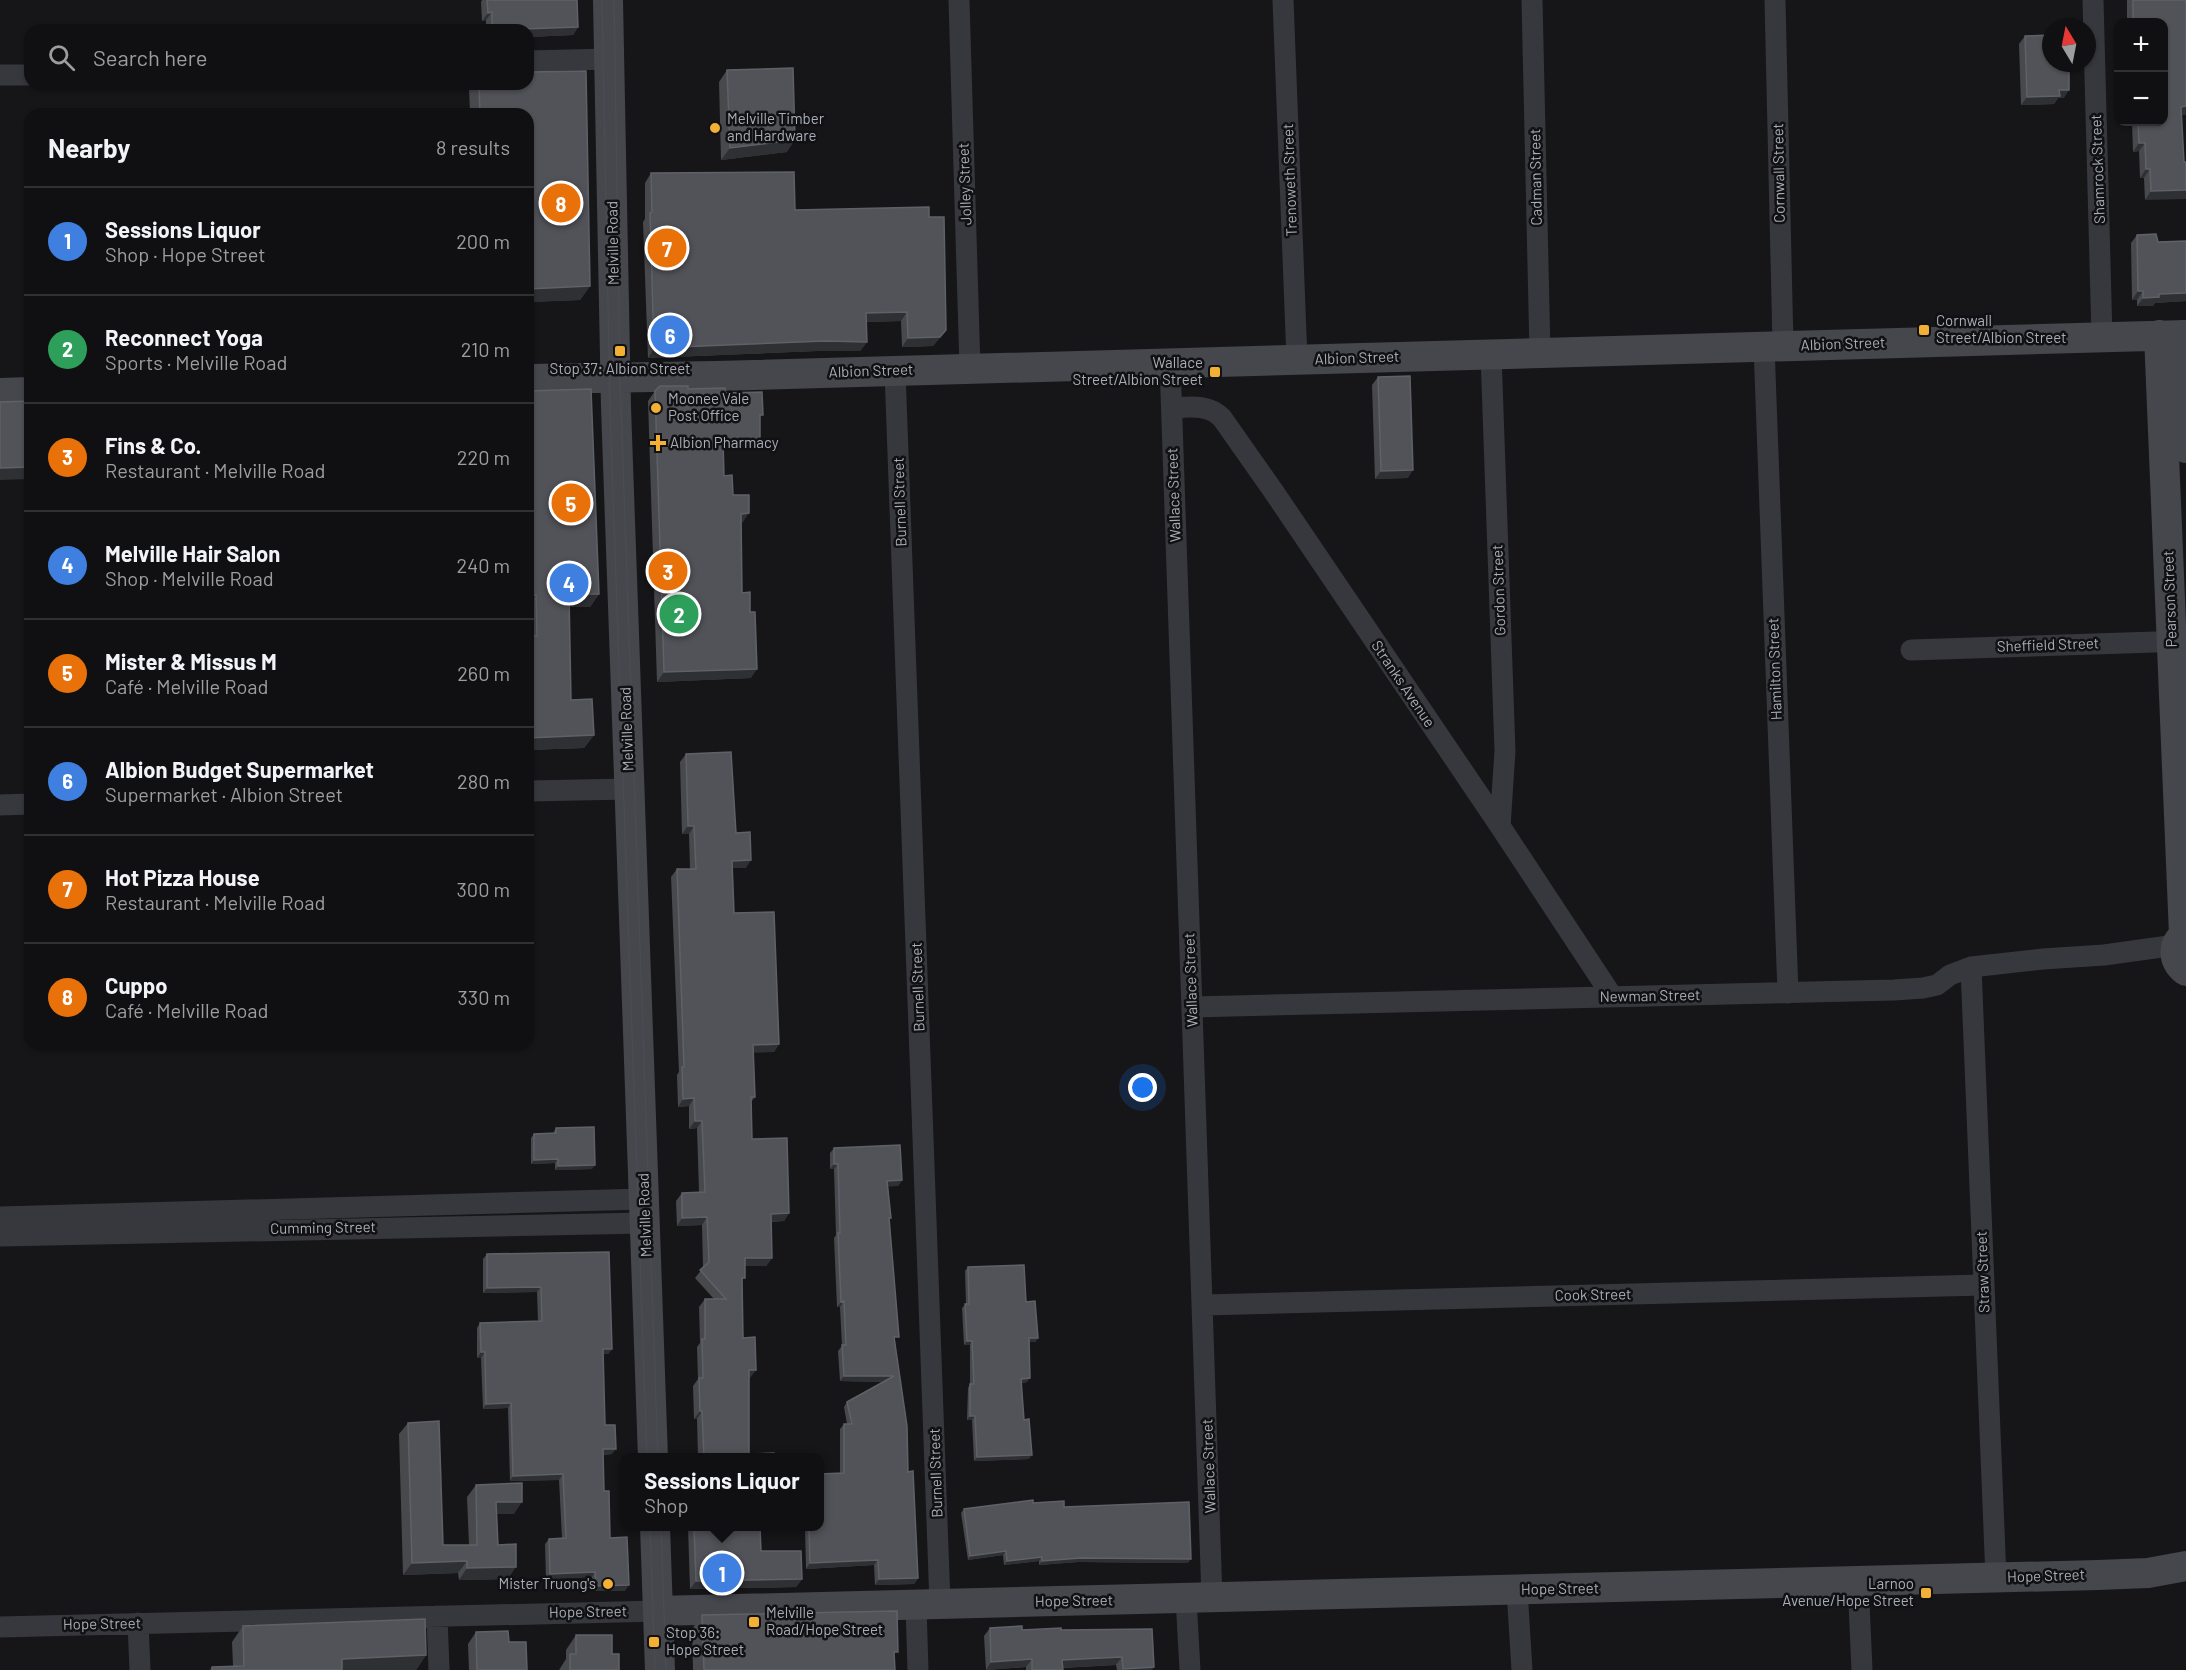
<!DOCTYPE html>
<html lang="en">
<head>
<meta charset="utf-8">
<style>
	body { margin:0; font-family:Barlow,sans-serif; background:#1e1e20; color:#f1f3f6 }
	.controls { position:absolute; right:18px; top:18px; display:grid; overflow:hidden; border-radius:12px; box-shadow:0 2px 4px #0004 }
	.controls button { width:54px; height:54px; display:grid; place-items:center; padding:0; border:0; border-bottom:2px solid #303032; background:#101012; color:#f1f3f6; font:30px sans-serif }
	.compass { position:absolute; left:2042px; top:18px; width:54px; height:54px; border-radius:50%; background:#101012; box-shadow:0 2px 4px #0004; rotate:350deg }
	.you { position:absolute; left:1143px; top:1088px; width:21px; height:21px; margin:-15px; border:4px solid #fff; border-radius:50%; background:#1a73e8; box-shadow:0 0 0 9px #1a73e833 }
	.badge { display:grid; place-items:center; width:39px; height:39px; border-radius:50%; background:#2563eb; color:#fff; font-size:20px; font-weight:700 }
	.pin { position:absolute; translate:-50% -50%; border:3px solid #fff; box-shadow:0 2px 6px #0006 }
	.popup { position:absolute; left:620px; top:1453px; width:204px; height:78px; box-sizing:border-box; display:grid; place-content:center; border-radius:12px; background:#101012; filter:drop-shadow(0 2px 4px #0005); font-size:20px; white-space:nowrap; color:#9c9d9f }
	.popup b { font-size:22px; color:#f1f3f6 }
	.popup::after { content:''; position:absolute; left:50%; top:100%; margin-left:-12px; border:12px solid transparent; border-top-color:#101012 }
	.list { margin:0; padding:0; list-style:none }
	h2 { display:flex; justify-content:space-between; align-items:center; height:78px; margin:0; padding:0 24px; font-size:26px }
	h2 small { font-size:20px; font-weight:400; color:#9c9d9f }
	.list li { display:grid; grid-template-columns:39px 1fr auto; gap:18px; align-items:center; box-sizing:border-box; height:108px; padding:0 24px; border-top:2px solid #303032 }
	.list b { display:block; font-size:22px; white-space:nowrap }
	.list p { margin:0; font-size:20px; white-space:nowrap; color:#9c9d9f }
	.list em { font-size:20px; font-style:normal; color:#9c9d9f }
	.icon { flex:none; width:33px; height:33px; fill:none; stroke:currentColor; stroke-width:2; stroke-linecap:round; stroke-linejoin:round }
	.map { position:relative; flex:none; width:2186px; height:1670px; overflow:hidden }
	.search { position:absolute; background:#101012; box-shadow:0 2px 4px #0004; left:24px; top:24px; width:510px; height:66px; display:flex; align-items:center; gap:15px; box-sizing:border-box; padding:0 21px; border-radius:18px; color:#9c9d9f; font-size:22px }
	.panel { position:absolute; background:#101012; box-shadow:0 2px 4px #0004; left:24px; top:108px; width:510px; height:942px; border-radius:18px }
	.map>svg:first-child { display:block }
</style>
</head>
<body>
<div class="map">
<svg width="2186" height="1670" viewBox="0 0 2186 1670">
	<rect width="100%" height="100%" fill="#161618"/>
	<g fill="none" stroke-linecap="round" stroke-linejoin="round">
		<!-- street -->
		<path stroke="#37383d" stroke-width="21" d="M959,0L970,369
			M1283,0L1297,360
			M1532,0L1540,353
			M1775,0L1783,345
			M2093,0L2102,338
			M528,61L609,59
			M0,75H30
			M1764,346L1788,993
			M1491,354L1505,751L1500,826
			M1170,363L1212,1598
			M895,371L940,1604
			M1172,408C1189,407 1209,404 1222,418L1274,492L1500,826L1612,996
			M1911,650L2186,641
			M528,791L629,789
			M0,805L30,804
			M1971,967L1996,1578
			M1192,1007L1894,990L1923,988L1937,985L1950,975L1971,967L2043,959L2104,955L2176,945
			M0,1217L644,1199
			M0,1236L645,1223
			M1204,1305L1983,1285
			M1858,1581L1862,1670
			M1517,1590L1522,1670
			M1186,1598L1190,1670
			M916,1605L918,1670
			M437,1616L439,1670
			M138,1623L140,1670
			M0,1627L658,1611"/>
		<!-- secondary -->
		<path stroke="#45474d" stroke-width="30" d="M608,0L616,407L653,1458
			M2159,335L2184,935
			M2182,335L2186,448
			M528,379L716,376L2186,335
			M0,393L30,392
			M2186,934C2172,944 2172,960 2186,971
			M655,1526L660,1670
			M658,1611L2098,1575L2148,1573L2186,1566"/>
		<!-- tram -->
		<path stroke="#4a4c52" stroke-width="1.5" d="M602,0L610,410L647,1458
			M614,0L620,378L658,1458
			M650,1526L655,1670
			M661,1526L666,1670"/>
	</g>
	<!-- wall -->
	<path fill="#47494d" d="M482,0H577L578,27L573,35L528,37V30H486V20L482,21L481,2Z
		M2127,0H2186V115H2181L2184,162L2145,200L2144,178H2140L2139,151L2133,152L2132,122H2163V22H2127Z
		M2025,36L2064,98H2058L2054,104L2021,105L2019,44Z
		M727,70L787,152L721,160L719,82Z
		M472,84H528L590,286L580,300L528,302V114H470L469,88Z
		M651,173L795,210L929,217L946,330L933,346L902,347L901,321L866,322L867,342L860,351H817L648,358L643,222L645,219V183Z
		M2137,235L2158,242L2186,241V301L2155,303L2153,306H2137V300H2132L2131,243Z
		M1378,377L1408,478L1375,479L1372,385Z
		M688,389L725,393L760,420V439L754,448L723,449L724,476L743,522L741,523L742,593L751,678L657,682L648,401L655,391Z
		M528,391L599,594L590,607H569L571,700L594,735L584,748L528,750Z
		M686,754L736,833L746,868H732L734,913L779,1044L774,1052H753L755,1097L751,1102L752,1139L789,1213L784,1221L771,1222L772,1258L766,1266H745L742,1283L743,1338L756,1370L749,1378V1454L774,1458H698L697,1419H694L693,1386L698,1379L697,1347L700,1343L699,1307L705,1299H714L695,1278L703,1268L702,1225L677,1226L676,1201L682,1193L699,1192L697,1128L689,1129V1106L678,1107L677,1075L679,1072L671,877L677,869H690L689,834H682L680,762Z
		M556,1128L592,1169L555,1170V1163L531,1164V1138L534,1134L553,1133Z
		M834,1148L902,1180L898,1186H888L895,1342L918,1578L914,1584L875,1585L874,1565L806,1569L805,1527H819L840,1473V1429L844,1424H847L844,1407L847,1402L884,1382L840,1381L838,1351L842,1346L840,1307H837L834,1238L836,1235L834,1169H830V1153Z
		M609,1252L612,1349L608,1354H603L605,1425L612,1454L603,1455L604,1491L610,1538L625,1591H592V1577L546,1579L545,1544L549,1539L562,1538L559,1480L510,1481L508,1408L483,1409L481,1358H477V1328L480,1323L538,1321L537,1292L483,1293V1259L487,1254Z
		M968,1267L1026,1302L1038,1338L1035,1342H1029L1027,1382L1021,1383L1024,1420L1029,1459L974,1461L972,1420H967L968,1388L970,1384V1345H964L962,1308L966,1304L965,1271Z
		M408,1423L443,1545H469L467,1497L476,1485L514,1514H497L498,1545L508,1579L459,1580L458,1573L403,1575L399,1434Z
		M1033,1503L1064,1507L1188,1563L1078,1562L1039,1565V1561L1004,1565L1003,1555L968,1560L961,1513L964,1509Z
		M688,1527H760L761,1551L802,1579L796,1587L690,1589Z
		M702,1615L894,1657L895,1670H693L692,1629Z
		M243,1626L426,1655L416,1670H210L212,1667L233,1666L232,1642Z
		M990,1628L1022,1630H1061L1152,1670H1117L1116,1665L1062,1668L1063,1670H1026V1667L986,1670L984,1636Z
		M476,1632L509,1642L527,1670H469L468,1644Z
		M576,1635L612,1654L619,1670H559L566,1659V1650Z"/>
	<!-- shaded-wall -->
	<path fill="#2f3033" d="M492,12L486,20L482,21L488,13Z
		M578,27L573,35L528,37V30H500Z
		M2059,90H2069L2064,98H2058L2054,104L2021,105L2027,97Z
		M2186,106V115H2175L2181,107Z
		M795,140L787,152L721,160L730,148Z
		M2139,143H2145L2139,151L2133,152Z
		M2146,169H2150L2144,178H2140Z
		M2186,190V199L2145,200L2151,191Z
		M590,286L580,300L528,302V289Z
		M2138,291H2143L2137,300H2132Z
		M2186,293V301L2155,303L2153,306H2137L2143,298L2159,294Z
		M907,312L901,321L860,322L866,313Z
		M946,330L933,346L902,347L908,338Z
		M824,341L867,342L860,351H817L648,358L654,348Z
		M760,439L754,448L717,449L723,440Z
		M30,467V479L0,480V468Z
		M1413,470L1408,478L1375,479L1381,471Z
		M749,513L743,522L735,523L741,514Z
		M569,594H599L590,607H560Z
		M528,595H536L528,607Z
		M757,669L751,678L657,682L664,672Z
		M594,735L584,748L528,750V738Z
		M688,826H694L689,834H682Z
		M751,860L746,868H727L732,861Z
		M779,1044L774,1052L748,1053L753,1045Z
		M694,1098L689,1106L678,1107L683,1099Z
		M695,1121H702L697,1128L689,1129Z
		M558,1159L555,1163L531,1164L534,1160Z
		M834,1164H838L834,1169H830Z
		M595,1165L592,1169L555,1170L558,1166Z
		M902,1180L898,1186L883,1187L887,1181Z
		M789,1213L784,1221L765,1222L771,1214Z
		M707,1217L702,1225L677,1226L682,1218Z
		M745,1258H772L766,1266H739Z
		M541,1287L537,1292L483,1293L487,1288Z
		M844,1301L840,1307H837L841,1302Z
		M1029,1338H1038L1035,1342H1026Z
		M967,1341H972L970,1345H964Z
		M603,1349H612L608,1354H599Z
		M481,1352H485L481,1358H477Z
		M749,1370H756L750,1378H744Z
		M844,1376H894L890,1382L840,1381Z
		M1030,1378L1027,1382L1018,1383L1021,1379Z
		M511,1403L508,1408L483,1409L486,1404Z
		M700,1411H702L697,1419H694Z
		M970,1416H975L972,1420H967Z
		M603,1449H616L612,1454L599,1455Z
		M1032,1455L1029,1459L974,1461L977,1457Z
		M563,1474L559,1480L510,1481L513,1476Z
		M496,1502H522L514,1514H488Z
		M1006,1551L1003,1555L968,1560L970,1556Z
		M1042,1557L1039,1561L1004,1565L1007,1561Z
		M1081,1558L1191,1559L1188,1563L1078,1562L1039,1565L1042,1561Z
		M878,1560L874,1565L806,1569L810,1563Z
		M467,1561L458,1573L403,1575L412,1563Z
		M516,1567L508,1579L459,1580L467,1568Z
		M595,1572L592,1577L546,1579L550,1574Z
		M918,1578L914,1584L875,1585L879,1579Z
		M802,1579L796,1587L690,1589L696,1581Z
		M629,1585L625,1591H592L596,1586Z
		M426,1655L416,1670H334L342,1659Z
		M1122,1657L1116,1665L1056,1668L1062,1660Z
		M1032,1659L1026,1667L986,1670L991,1662Z
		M1154,1667L1152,1670H1122L1123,1669Z"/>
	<!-- building -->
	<path fill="#525359" stroke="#5f6168" stroke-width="1.5" d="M487,0H577L578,27L492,30V12L488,13Z
		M2133,0H2186V106L2181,107L2184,162H2186V190L2151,191L2150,169H2146L2145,143H2139L2138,122H2163V22H2133Z
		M2051,35V63H2069V90H2059L2060,96L2027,97L2025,36Z
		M793,68L795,140L730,148L727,70Z
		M586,71L590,286L528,289V114H480L479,84H528V72Z
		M794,172L795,210L929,207V217H944L946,330L940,337L908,338L907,312L866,313L867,342L824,341L654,348L650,213L652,212L651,173Z
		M2156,234L2158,242L2186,241V293L2159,294V297L2143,298V291H2138L2137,235Z
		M1410,376L1413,470L1381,471L1378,377Z
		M660,386H688V389L725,388V393L762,392L763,415H760V439L723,440L724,476L732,475L733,495H749V513L741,514L742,593L750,592V612H755L757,669L664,672L655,391Z
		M591,389L599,594H569L571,700L592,699L594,735L528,738V636H537L536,595H528V391Z
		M30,401V467L0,468V402Z
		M731,752L736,833L750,832L751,860L732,861L734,913L774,912L779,1044L753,1045L755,1097H751L752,1139L787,1138L789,1213L771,1214L772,1258H745V1278H742L743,1338L755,1337L756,1370H749V1454L774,1453V1458H704L702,1411H700L699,1378H703L702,1339H705V1299H726L700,1270L709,1262L707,1217L682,1218V1193L705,1192L702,1121H695L694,1098L683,1099L682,1067H684L677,869H696L694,826H688L686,754Z
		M594,1127L595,1165L558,1166V1159L534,1160V1134L556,1133V1128Z
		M900,1145L902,1180L887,1181L891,1218H889L899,1337H894L907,1426L908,1472L913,1471L918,1578L879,1579L878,1560L810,1563L809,1527H819V1474L844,1473V1424H852L847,1402L894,1376H844L842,1345H846L844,1301L841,1302L838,1233H840L838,1164H834V1148Z
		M609,1252L612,1349H603L605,1425H615L616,1449H603L604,1491H609L610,1538L627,1537L629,1585L596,1586L595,1572L550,1574L549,1539L566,1538L563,1474L513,1476L511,1403L486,1404L485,1352H481L480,1323L542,1321L541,1287L487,1288V1254Z
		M1024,1265L1026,1302L1035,1301L1038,1338H1029L1030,1378L1021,1379L1024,1420L1029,1419L1032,1455L977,1457L975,1416H970V1384H974L972,1341H967L965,1304H969L968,1267Z
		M439,1421L443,1545H477L476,1485L522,1483V1502H496L498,1545L516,1544V1567L467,1568V1561L412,1563L408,1423Z
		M1033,1500V1503L1064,1501V1507L1189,1502L1191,1559L1081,1558L1042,1561V1557L1007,1561L1006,1551L970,1556L964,1509Z
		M694,1527H760L761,1551H801L802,1579L696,1581Z
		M897,1611L898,1652H894L895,1670H704L702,1615Z
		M425,1619L426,1655L342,1659V1670H212V1667L244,1666L243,1626Z
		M1022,1626V1630L1061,1628V1630L1152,1629L1154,1667L1123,1669L1122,1657L1062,1660L1063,1670H1032V1659L991,1662L990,1628Z
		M508,1631L509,1642H526L527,1670H477L476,1632Z
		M576,1635H612V1654H619V1670H570V1654H576Z"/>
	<!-- markers -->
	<g fill="#f2b134" stroke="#111113" stroke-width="2">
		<circle cx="715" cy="128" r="6"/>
		<rect x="1918" y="324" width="12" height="12" rx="3"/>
		<rect x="614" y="345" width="12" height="12" rx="3"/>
		<rect x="1209" y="366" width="12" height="12" rx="3"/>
		<circle cx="656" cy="408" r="6"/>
		<path d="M655 434h6v6h6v6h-6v6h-6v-6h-6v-6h6z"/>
		<circle cx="608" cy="1584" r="6"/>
		<rect x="1920" y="1587" width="12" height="12" rx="3"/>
		<rect x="748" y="1616" width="12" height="12" rx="3"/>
		<rect x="648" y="1636" width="12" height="12" rx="3"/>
	</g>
	<g text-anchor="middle" stroke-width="5" stroke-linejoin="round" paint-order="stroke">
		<!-- poi labels -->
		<g font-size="15" fill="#a8adb8" stroke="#111113" text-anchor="start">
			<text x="727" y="124">Melville Timber<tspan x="727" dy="17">and Hardware</tspan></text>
			<text x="1936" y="326">Cornwall<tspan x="1936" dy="17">Street/Albion Street</tspan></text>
			<text x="1203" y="368" text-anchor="end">Wallace<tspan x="1203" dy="17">Street/Albion Street</tspan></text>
			<text x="620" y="374" text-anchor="middle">Stop 37: Albion Street</text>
			<text x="668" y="404">Moonee Vale<tspan x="668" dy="17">Post Office</tspan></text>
			<text x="670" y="448">Albion Pharmacy</text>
			<text x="596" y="1589" text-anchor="end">Mister Truong's</text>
			<text x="1914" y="1589" text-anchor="end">Larnoo<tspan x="1914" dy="17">Avenue/Hope Street</tspan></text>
			<text x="766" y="1618">Melville<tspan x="766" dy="17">Road/Hope Street</tspan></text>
			<text x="666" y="1638">Stop 36:<tspan x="666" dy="17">Hope Street</tspan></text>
		</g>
		<!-- street labels -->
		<g font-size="15" fill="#a8adb8" stroke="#111113">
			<text transform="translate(2098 169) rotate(-92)" y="5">Shamrock Street</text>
			<text transform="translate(1779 173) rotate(-91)" y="5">Cornwall Street</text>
			<text transform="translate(1536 177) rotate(-91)" y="5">Cadman Street</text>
			<text transform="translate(1290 180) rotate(-92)" y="5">Trenoweth Street</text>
			<text transform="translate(965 184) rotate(-92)" y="5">Jolley Street</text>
			<text transform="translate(613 243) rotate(-91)" y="5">Melville Road</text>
			<text transform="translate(1843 344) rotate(-2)" y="5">Albion Street</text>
			<text transform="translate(1357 358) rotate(-2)" y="5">Albion Street</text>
			<text transform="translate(871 371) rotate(-2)" y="5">Albion Street</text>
			<text transform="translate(1174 495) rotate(-92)" y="5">Wallace Street</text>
			<text transform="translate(900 502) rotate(-92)" y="5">Burnell Street</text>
			<text transform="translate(1499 590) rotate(-92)" y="5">Gordon Street</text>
			<text transform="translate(2170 599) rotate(-92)" y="5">Pearson Street</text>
			<text transform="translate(2048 645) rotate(-2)" y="5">Sheffield Street</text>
			<text transform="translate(1775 669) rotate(-92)" y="5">Hamilton Street</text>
			<text transform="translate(1403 684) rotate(56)" y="5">Stranks Avenue</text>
			<text transform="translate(627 729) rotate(-92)" y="5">Melville Road</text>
			<text transform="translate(1191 980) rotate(-92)" y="5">Wallace Street</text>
			<text transform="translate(918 987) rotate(-92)" y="5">Burnell Street</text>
			<text transform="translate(1650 996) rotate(-1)" y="5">Newman Street</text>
			<text transform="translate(645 1215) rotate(-92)" y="5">Melville Road</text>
			<text transform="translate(323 1228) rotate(-1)" y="5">Cumming Street</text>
			<text transform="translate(1983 1272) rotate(-92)" y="5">Straw Street</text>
			<text transform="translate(1593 1295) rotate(-1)" y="5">Cook Street</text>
			<text transform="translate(1209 1466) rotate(-92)" y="5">Wallace Street</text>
			<text transform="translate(936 1473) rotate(-92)" y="5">Burnell Street</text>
			<text transform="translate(2046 1576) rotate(-2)" y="5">Hope Street</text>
			<text transform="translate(1560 1589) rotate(-1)" y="5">Hope Street</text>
			<text transform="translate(1074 1601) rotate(-1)" y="5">Hope Street</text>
			<text transform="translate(588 1612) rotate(-1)" y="5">Hope Street</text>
			<text transform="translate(102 1624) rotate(-1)" y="5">Hope Street</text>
		</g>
	</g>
</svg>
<div class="controls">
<button>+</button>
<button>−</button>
</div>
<svg class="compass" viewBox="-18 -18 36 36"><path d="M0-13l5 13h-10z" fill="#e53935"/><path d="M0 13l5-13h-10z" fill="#9c9d9f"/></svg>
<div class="you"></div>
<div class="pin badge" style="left:722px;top:1573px;background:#3f7fe0">1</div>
<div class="popup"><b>Sessions Liquor</b>Shop</div>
<div class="pin badge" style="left:679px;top:614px;background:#2e9e5b">2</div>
<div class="pin badge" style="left:668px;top:571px;background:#e8710a">3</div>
<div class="pin badge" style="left:569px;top:583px;background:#3f7fe0">4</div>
<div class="pin badge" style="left:571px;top:503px;background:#e8710a">5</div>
<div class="pin badge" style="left:670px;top:335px;background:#3f7fe0">6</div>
<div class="pin badge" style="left:667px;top:248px;background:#e8710a">7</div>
<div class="pin badge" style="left:561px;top:203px;background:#e8710a">8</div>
<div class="search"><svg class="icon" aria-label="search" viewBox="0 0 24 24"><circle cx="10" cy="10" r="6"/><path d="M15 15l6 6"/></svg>Search here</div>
<section class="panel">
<h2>Nearby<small>8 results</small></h2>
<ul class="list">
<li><span class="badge" style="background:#3f7fe0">1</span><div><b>Sessions Liquor</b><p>Shop · Hope Street</p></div><em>200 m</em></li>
<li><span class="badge" style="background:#2e9e5b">2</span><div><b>Reconnect Yoga</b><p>Sports · Melville Road</p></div><em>210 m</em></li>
<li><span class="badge" style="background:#e8710a">3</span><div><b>Fins &amp; Co.</b><p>Restaurant · Melville Road</p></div><em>220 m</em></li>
<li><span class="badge" style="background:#3f7fe0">4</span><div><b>Melville Hair Salon</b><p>Shop · Melville Road</p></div><em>240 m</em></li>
<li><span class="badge" style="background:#e8710a">5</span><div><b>Mister &amp; Missus M</b><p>Café · Melville Road</p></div><em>260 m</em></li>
<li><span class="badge" style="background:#3f7fe0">6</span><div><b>Albion Budget Supermarket</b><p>Supermarket · Albion Street</p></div><em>280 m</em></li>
<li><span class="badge" style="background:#e8710a">7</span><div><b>Hot Pizza House</b><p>Restaurant · Melville Road</p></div><em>300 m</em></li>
<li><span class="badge" style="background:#e8710a">8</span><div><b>Cuppo</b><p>Café · Melville Road</p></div><em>330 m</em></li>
</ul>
</section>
</div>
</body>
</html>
